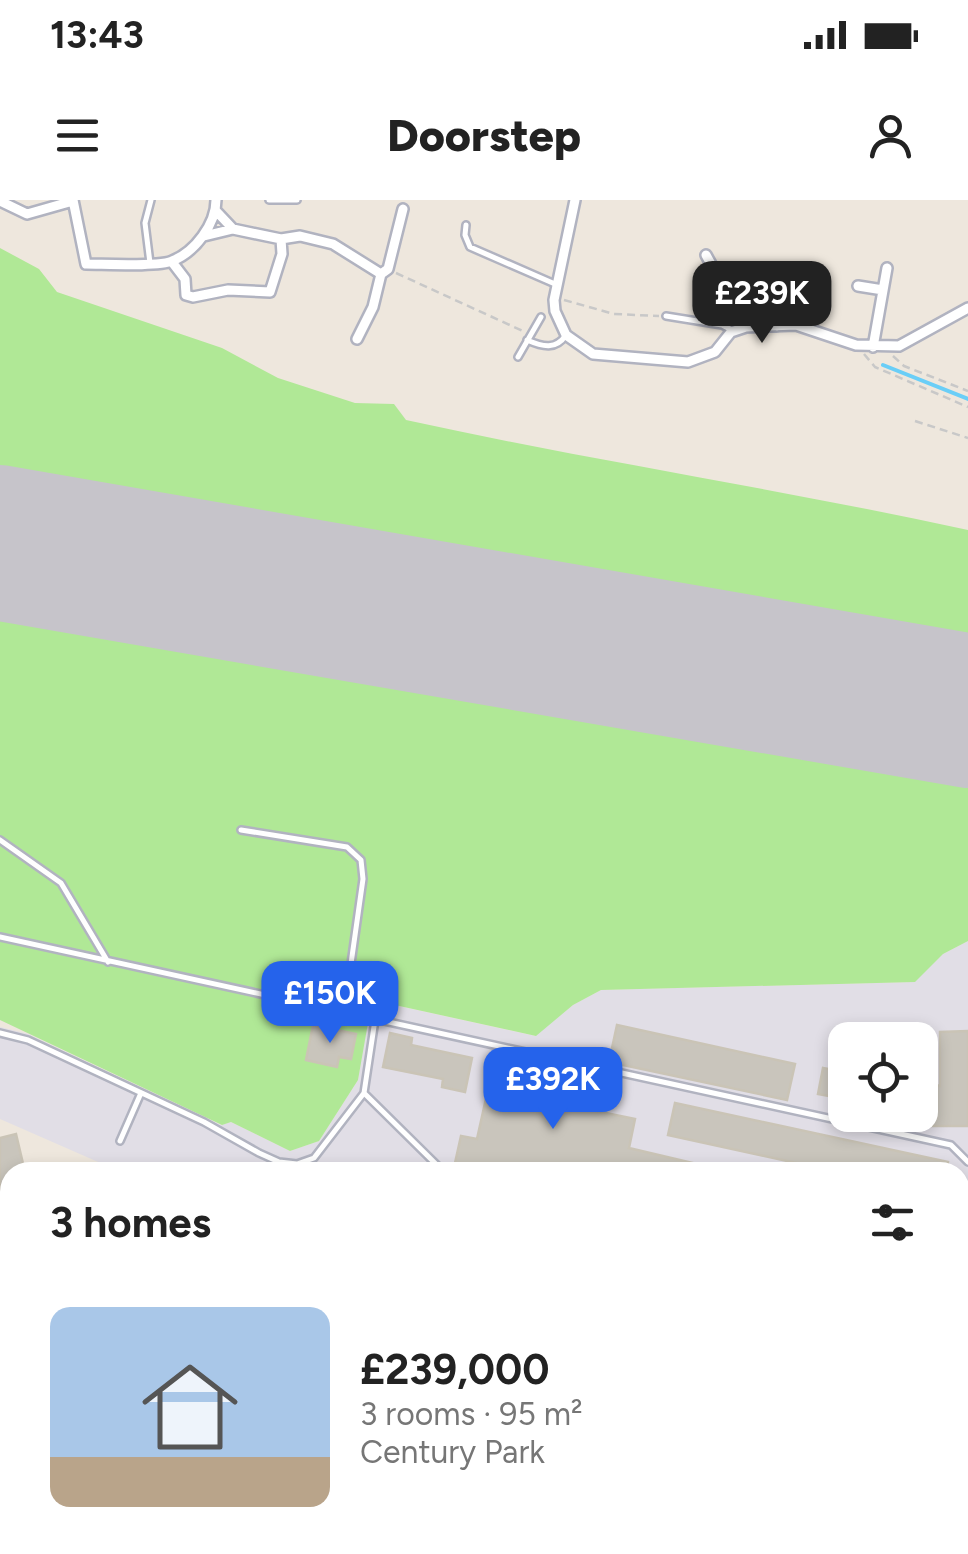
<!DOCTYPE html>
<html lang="en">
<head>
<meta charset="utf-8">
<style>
	body { margin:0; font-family:Figtree,sans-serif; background:#f2f2f2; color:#222; height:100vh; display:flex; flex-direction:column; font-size:38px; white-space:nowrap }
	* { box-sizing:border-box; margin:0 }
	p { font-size:32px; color:#767676 }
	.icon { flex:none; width:55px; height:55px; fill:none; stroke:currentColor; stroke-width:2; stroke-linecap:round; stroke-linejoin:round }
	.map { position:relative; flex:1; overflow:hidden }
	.drawer { position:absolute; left:0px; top:962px; width:970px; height:392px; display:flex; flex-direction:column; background:#fff; border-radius:30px 30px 0 0; box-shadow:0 5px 15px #0003 }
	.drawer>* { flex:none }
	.controls { position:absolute; left:828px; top:822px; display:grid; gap:20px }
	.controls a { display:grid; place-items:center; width:110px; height:110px; border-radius:20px; background:#fff; box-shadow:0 5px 15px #0003; font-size:50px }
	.price { position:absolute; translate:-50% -85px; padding:0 22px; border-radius:20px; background:#2563eb; color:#fff; font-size:32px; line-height:65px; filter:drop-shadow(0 2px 5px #0008) }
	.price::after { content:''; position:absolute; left:50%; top:60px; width:30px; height:22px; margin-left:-15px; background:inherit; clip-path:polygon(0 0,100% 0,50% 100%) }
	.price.current { background:#222; color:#fff }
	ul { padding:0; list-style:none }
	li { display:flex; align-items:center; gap:30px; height:250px; padding:0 50px }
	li+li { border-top:2px solid #e0e0e0 }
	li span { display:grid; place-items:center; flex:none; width:280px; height:200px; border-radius:20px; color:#555 }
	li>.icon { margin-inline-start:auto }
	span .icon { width:120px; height:120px; fill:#fffc; stroke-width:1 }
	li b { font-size:42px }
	h2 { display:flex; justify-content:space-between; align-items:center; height:120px; padding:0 50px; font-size:42px }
	.status { display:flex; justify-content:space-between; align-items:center; height:70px; padding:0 50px; background:#fff; direction:ltr }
	.status svg { height:28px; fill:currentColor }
	header { display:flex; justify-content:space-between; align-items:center; height:130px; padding:0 50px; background:#fff; font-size:45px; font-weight:800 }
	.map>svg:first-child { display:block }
	.industrial { fill:#e1dee6; fill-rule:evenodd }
	.green { fill:#b0e896 }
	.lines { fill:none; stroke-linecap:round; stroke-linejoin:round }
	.stream { stroke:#6acef7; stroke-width:4 }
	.runway { stroke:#c6c4ca; stroke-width:78 }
	.building { fill:#c9c5bc; stroke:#cac4b6; stroke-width:2.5 }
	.lane-casing { stroke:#b1b3c0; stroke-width:10 }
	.street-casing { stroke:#b1b3c0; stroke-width:14 }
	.path { stroke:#c8c8c8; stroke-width:2.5; stroke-dasharray:8 5; stroke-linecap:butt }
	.lane { stroke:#fff; stroke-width:5 }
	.street { stroke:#fff; stroke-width:9 }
</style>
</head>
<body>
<div class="status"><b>13:43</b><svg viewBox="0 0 49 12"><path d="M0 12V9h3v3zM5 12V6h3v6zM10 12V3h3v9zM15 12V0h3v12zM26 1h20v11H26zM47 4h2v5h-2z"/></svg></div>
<header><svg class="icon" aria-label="menu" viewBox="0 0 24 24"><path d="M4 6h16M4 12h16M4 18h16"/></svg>Doorstep<svg class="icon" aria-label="person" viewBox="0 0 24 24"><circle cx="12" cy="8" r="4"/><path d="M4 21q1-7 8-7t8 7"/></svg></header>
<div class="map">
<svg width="968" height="1354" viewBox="0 0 968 1354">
	<rect width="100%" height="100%" fill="#eee7dd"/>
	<path class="industrial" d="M968 741V1354H544L542 1345H960V972H121L0 919V827L28 834 221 925 231 922 290 951 319 941 358 880 371 800 535 836 573 805 601 790 914 782 943 754ZM845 840H920V915H845Z"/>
	<path class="green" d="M0 48 39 69 57 92 222 148 278 178 355 203 394 204 406 220C592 261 781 289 968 330V741L943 754 915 782 601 790 573 805 536 836 372 800 358 880 319 941 290 951 231 922 222 925 0 820Z"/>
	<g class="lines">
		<path class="stream" d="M883 165 968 199"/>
		<path class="runway" d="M0 304 968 472
			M0 382 968 549"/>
	</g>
	<path class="building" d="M313 825 356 834 351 859 339 857 337 867 306 860Z
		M617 825 795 864 787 900 609 862Z
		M968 831V926H927L892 919 893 915H920V881L940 886V832Z
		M390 833 412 838 411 845 472 858 465 892 442 887 443 879 383 867Z
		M506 860 573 874 567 905 635 919 629 948 718 969V972H453L461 936 477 939 487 894 499 896Z
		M823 868 845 872V899L818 894Z
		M675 903 948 962 946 972H837L668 935Z
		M16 934 25 972H10V1094H6L0 1067V938Z
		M10 1141V1183L0 1185V1144Z
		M380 1345H404L406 1354H381Z
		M473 1345H536L538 1354H475Z"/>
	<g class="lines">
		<g class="lane-casing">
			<path id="lane" d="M269 0H297
				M466 25 465 35 470 47 555 84
				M150 63 145 23 151 0
				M666 116 722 125 734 131
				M527 140C543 147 556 150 566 135
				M518 157 541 117
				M241 630 347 647 361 660 363 679 344 813
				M0 640 61 683 108 762
				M0 737 951 945 968 962
				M0 833 28 840 204 922 259 953 279 962 297 964 314 958 364 893 375 820
				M364 893 444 972
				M120 941 141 893
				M960 1124 968 1126
				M960 1265 968 1267
				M611 1345 613 1354
				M669 1348 763 1350 776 1345
				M625 1354 626 1345"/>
		</g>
		<g class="street-casing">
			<path id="street" d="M73 0 86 64C104 64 159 67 172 61 195 52 216 24 216 0
				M575 0 554 100 555 111 566 135 593 154 688 162 715 152 731 132 746 127 796 125 856 145 899 146 968 108
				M0 1 27 14 73 1
				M216 11 233 29 281 39 300 36 333 44 381 74 388 69 403 9
				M204 36 233 29
				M706 55 746 127
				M172 62 185 79 186 95 193 97 228 90 270 92 282 54 281 39
				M753 82 792 85
				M858 86 883 90
				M777 126 781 84
				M357 139 373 107 381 74
				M873 147 887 68
				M0 1129 10 1128
				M0 1307 10 1310
				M435 1345 437 1354"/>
		</g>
		<path class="path" d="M396 73 525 132
			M564 100 614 114 659 116
			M864 154 875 167 968 207
			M893 156 904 166 968 191
			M915 221 968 238
			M82 1345 85 1354"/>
		<use href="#lane" class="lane"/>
		<use href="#street" class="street"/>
	</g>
</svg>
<div class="controls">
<a><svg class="icon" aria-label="locate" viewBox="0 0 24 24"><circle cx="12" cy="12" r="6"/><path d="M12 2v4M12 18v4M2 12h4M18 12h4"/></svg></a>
</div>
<b class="price current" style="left:762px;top:146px">£239K</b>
<b class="price" style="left:330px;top:846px">£150K</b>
<b class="price" style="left:553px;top:932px">£392K</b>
<section class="drawer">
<h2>3 homes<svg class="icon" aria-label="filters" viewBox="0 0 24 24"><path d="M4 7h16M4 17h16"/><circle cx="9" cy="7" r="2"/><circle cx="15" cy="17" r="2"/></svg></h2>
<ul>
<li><span style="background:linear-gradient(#a9c7e8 75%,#b9a48a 0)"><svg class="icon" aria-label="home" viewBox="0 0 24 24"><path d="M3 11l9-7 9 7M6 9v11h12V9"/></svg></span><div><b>£239,000</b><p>3 rooms · 95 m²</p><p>Century Park</p></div></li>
</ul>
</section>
</div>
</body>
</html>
